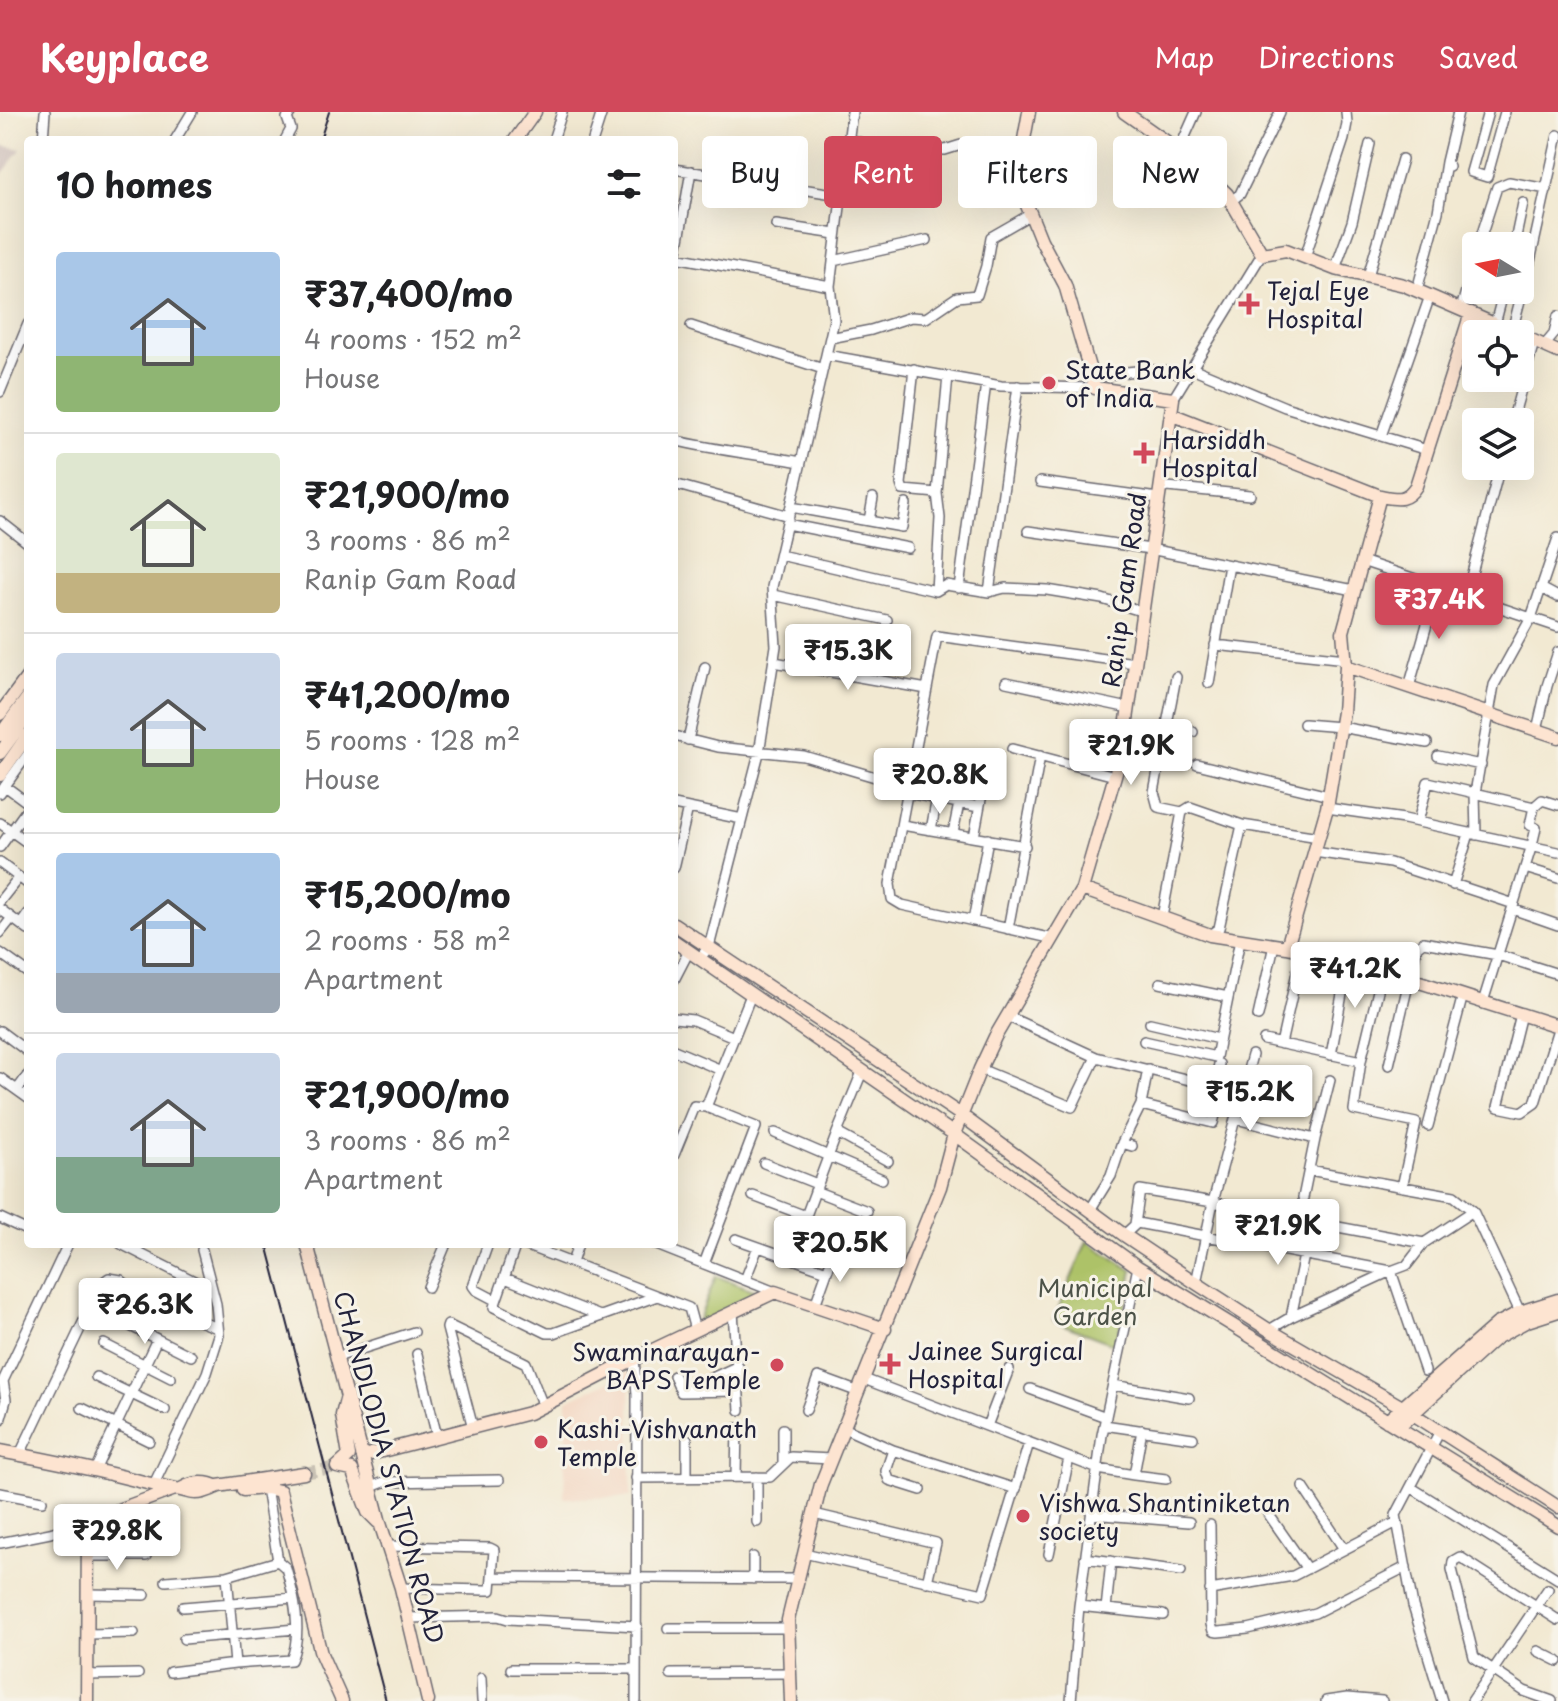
<!DOCTYPE html>
<html lang="en">
<head>
<meta charset="utf-8">
<style>
	body { margin:0; font-family:"Playpen Sans",sans-serif; background:#f6f6f6; color:#202124; height:100vh; display:flex; flex-direction:column; font-size:30px; white-space:nowrap }
	* { box-sizing:border-box; margin:0 }
	p { font-size:26px; color:#757577 }
	.icon { flex:none; width:44px; height:44px; fill:none; stroke:currentColor; stroke-width:2; stroke-linecap:round; stroke-linejoin:round }
	.map { position:relative; flex:1; overflow:hidden }
	.details { position:absolute; left:24px; top:24px; width:654px; height:1112px; display:flex; flex-direction:column; background:#fff; border-radius:8px; box-shadow:0 8px 32px #0002 }
	.details>* { flex:none }
	.banner { position:absolute; left:702px; top:24px; width:736px; height:72px; display:flex; gap:16px }
	.needle { width:52px; rotate:280deg }
	.fabs { position:absolute; left:1462px; top:120px; display:grid; gap:16px }
	.fabs a { display:grid; place-items:center; width:72px; height:72px; border-radius:8px; background:#fff; box-shadow:0 8px 32px #0002; font-size:40px }
	.price { position:absolute; translate:-50% -68px; padding:0 18px; border-radius:8px; background:#fff; color:#222; font-size:26px; line-height:52px; filter:drop-shadow(0 2px 4px #0008) }
	.price::after { content:''; position:absolute; left:50%; top:48px; width:24px; height:18px; margin-left:-12px; background:inherit; clip-path:polygon(0 0,100% 0,50% 100%) }
	.price.on { background:#d1495b; color:#fff }
	ul { padding:0; list-style:none }
	li { display:flex; align-items:center; gap:24px; height:200px; padding:0 32px }
	li+li { border-top:2px solid #e0e0e0 }
	li span { display:grid; place-items:center; flex:none; width:224px; height:160px; border-radius:8px; color:#555 }
	li>.icon { margin-inline-start:auto }
	span .icon { width:96px; height:96px; fill:#fffc; stroke-width:1 }
	li b { font-size:34px }
	h2 { display:flex; justify-content:space-between; align-items:center; height:96px; padding:0 32px; font-size:34px }
	.pill { padding:0 28px; border-radius:8px; background:#fff; box-shadow:0 8px 32px #0002; font-size:28px; line-height:72px }
	.pill.on { background:#d1495b; color:#fff }
	header { display:flex; align-items:center; gap:48px; box-sizing:border-box; height:112px; padding:0 40px; background:#d1495b; color:#fff }
	header strong { font-size:38px }
	nav { display:flex; gap:44px; margin-inline-start:auto; font-size:28px }
	.map>svg:first-child { display:block }
	.built { fill:#f3d4bf }
	.industrial { fill:#cfc0bb }
	.green { fill:#adc267; stroke:#687251; stroke-width:2 }
	.lines { fill:none; stroke-linecap:round; stroke-linejoin:round }
	.secondary-tunnel { stroke:#c8c1b4; stroke-width:12; stroke-dasharray:12 6; stroke-linecap:butt }
	.street-casing { stroke:#6b6870; stroke-width:12 }
	.secondary-casing { stroke:#6b6870; stroke-width:15 }
	.street { stroke:#fff; stroke-width:9 }
	.secondary { stroke:#fde4d1; stroke-width:12 }
	.rail { stroke:#22223b; stroke-width:2 }
	.poi-dot { fill:#d1495b; stroke:#f7f3e8; stroke-width:3 }
	.labels { text-anchor:middle; dominant-baseline:central; stroke-width:6; stroke-linejoin:round; paint-order:stroke }
	.poi-label { font-size:24px; fill:#22223b; stroke:#f7f3e8; text-anchor:start }
	.street-label { font-size:24px; fill:#22223b; stroke:#f7f3e8 }
	.park-label { font-size:24px; fill:#4c5248; stroke:#f7f3e8 }
</style>
</head>
<body>
<header>
<strong>Keyplace</strong>
<nav><a>Map</a><a>Directions</a><a>Saved</a></nav>
</header>
<div class="map">
<svg width="1558" height="1589" viewBox="0 0 1558 1589">
	<rect width="100%" height="100%" fill="#f7f3e8"/>
	<filter id="ink" filterUnits="userSpaceOnUse"><feTurbulence type="fractalNoise" baseFrequency=".0125" numOctaves="2"/><feDisplacementMap in="SourceGraphic" scale="16" xChannelSelector="R" yChannelSelector="G"/><feConvolveMatrix kernelMatrix="1 2 1 2 8 2 1 2 1" color-interpolation-filters="sRGB"/></filter>
	<filter id="wash" filterUnits="userSpaceOnUse"><feTurbulence type="fractalNoise" baseFrequency=".006" numOctaves="4" result="noise"/><feDisplacementMap in="SourceGraphic" scale="32" xChannelSelector="R" yChannelSelector="G"/><feGaussianBlur stdDeviation="1.8" result="paint"/><feColorMatrix in="noise" values="0 0 0 0 0 0 0 0 0 0 0 0 0 0 0 0 0 1.4 0 .05"/><feComposite in="paint" operator="in"/></filter>
	<g filter="url(#wash)">
		<rect width="100%" height="100%" fill="#f2e9d2"/>
		<path class="built" d="M630 1260 631 1385 564 1386 567 1288Z"/>
		<path class="industrial" d="M0 33 21 37 0 65Z"/>
		<path class="green" d="M1087 1129 1133 1159 1116 1233 1053 1209Z
			M716 1164 756 1179 757 1182 697 1213Z"/>
	</g>
	<g filter="url(#ink)">
		<g class="lines">
			<path class="secondary-tunnel" d="M304 1361 337 1355"/>
			<g class="street-casing">
				<path id="street" d="M1488 0 1471 60 1487 65 1505 0
					M848 27 896 41H908L914 37H922L945 38 961 33 989 44 1022 52
					M43 28 45 0
					M175 28 192 0
					M285 28 291 17 287 6 291 0
					M553 28 562 0
					M593 28 602 0
					M1179 38 1196 0
					M1449 54 1446 50 1458 0
					M674 57 840 83
					M1231 89 1240 82 1280 0
					M776 113 836 122
					M1478 134 1497 75 1509 70 1547 77
					M1514 134 1523 91
					M676 145 691 59
					M1305 145 1344 27 1347 11 1346 0
					M833 149 927 128
					M674 151 676 145 830 174
					M1335 157 1352 110 1370 32
					M1368 164 1402 47
					M1417 178 1438 100 1446 50
					M1461 197 1476 143
					M1495 212 1504 178
					M691 214 823 257
					M1512 219 1529 154 1558 23
					M830 226 871 218 911 205 926 206 957 185 977 183 986 154 991 125 1031 102
					M1544 234 1554 222 1558 204
					M826 243 834 208 830 174 852 0
					M1192 256 1285 295 1427 338
					M914 257 901 372 903 378 937 381
					M1092 266C1124 260 1155 253 1187 264
					M0 280 28 212
					M1173 287 1262 142
					M1512 310 1534 230
					M1381 324 1430 184
					M674 328C716 339 759 342 801 350
					M1040 370 1158 386
					M674 372 789 404
					M1159 378 1167 375 1250 383
					M791 395 902 415 906 392
					M0 409 28 431
					M869 409 873 386
					M787 412 908 436
					M1028 419 1150 437 1354 478
					M1558 426 1531 506 1558 515
					M780 443 936 479 946 473 989 480 1005 476 1047 478 1102 487 1141 499
					M1362 449 1531 506 1494 573 1475 681 1476 723
					M959 476 986 271
					M1541 476 1558 485
					M936 479 940 406 937 381 948 264
					M989 480 1018 274
					M773 483 887 508
					M1466 484 1500 354
					M1215 533 1346 547
					M774 550 927 577
					M1176 565 1154 680 1158 695 1182 700 1190 695 1242 713 1319 725
					M1006 570 1129 596
					M1209 571 1229 453
					M1409 575 1438 474
					M1304 612 1341 615 1427 631
					M1167 615 1193 620
					M1537 618 1547 574 1558 540
					M674 624 718 635 804 644 909 675
					M688 628 705 555
					M1012 637 1115 664
					M1438 644 1481 653
					M1197 652 1329 684
					M913 653 942 658 931 718
					M942 658 993 667
					M5 674 28 691
					M0 681 28 642
					M908 681 979 695
					M674 693 742 707
					M1327 696 1404 707 1558 740
					M1418 710 1428 670 1534 695
					M0 711 28 731
					M902 713 1025 734
					M953 721 965 662
					M974 725 985 666
					M0 735 28 696
					M1314 740 1390 751 1514 792
					M0 751 28 772
					M674 756 688 696
					M1525 756 1558 766
					M1453 773 1469 722
					M0 789 19 765
					M0 797 28 818
					M1512 797 1558 813
					M1162 805 1182 700
					M23 809 28 802
					M973 809 988 727
					M1008 817 1040 644
					M0 821 12 806
					M1210 823 1219 816 1242 713
					M1054 827 902 793 892 787 890 772 937 524 1135 551
					M0 841 28 861
					M699 847 709 835 759 641 776 534 772 475 826 243 1001 274 1095 276
					M1383 858 1361 949 1354 998 1416 1011 1402 1075
					M674 868 689 839
					M1160 871 1228 885
					M1483 890 1532 733 1536 716 1530 713 1534 695 1542 688 1558 693
					M1521 902 1498 995 1522 1000 1535 991 1558 917
					M1258 904 1274 833
					M674 906 693 908 734 925
					M1150 911 1219 927
					M0 919 28 940
					M1264 928 1361 949
					M1144 929 1216 945 1240 828
					M1281 932 1302 838
					M674 938 721 958
					M1331 943 1348 849
					M1096 945 1222 976 1213 1011 1141 993
					M1389 953 1417 835 1423 830 1498 843 1558 862
					M980 957 1072 995 1096 945 1009 905
					M862 960 837 1021 888 1049
					M1248 960 1296 972
					M0 966 28 986
					M1214 974 1219 952
					M17 978 28 963
					M1236 1007 1315 1027 1303 1086
					M1428 1014 1463 883
					M775 1021 882 1067
					M837 1021 804 1109 856 1129
					M1315 1027 1330 968
					M1132 1034 1122 1031 1141 993 1148 957
					M674 1043 694 994 706 995
					M764 1051 817 1072
					M1309 1058 1454 1084 1473 1099 1520 1200
					M815 1079 867 1099
					M753 1084 806 1104
					M1090 1098 1111 1064 1122 1031
					M0 1106 28 1119
					M1135 1112 1140 1078 1213 1090 1252 943
					M1124 1123 1137 1111 1391 1159 1291 1205 1269 1218
					M736 1127 827 1159
					M1424 1131 1407 1153 1391 1159 1425 1259
					M121 1132 212 1178
					M488 1132 473 1174 476 1178 495 1188
					M516 1132 494 1195 547 1221H554L657 1184
					M522 1132 689 1196 695 1218
					M654 1132 775 1180
					M572 1151 578 1132
					M704 1152 756 1015 706 995 751 883
					M505 1166 600 1204
					M745 1168 758 1135
					M1196 1171 1213 1090 1311 1110
					M428 1175 446 1132
					M815 1193 834 1140
					M733 1200 740 1298
					M1291 1205 1311 1110 1424 1131 1473 1099
					M157 1227 191 1244
					M104 1232 171 1266
					M417 1242 437 1325
					M337 1245 414 1220
					M634 1247 637 1282 636 1589
					M674 1264 681 1280 739 1279
					M96 1265 165 1298
					M864 1267 1098 1357 1134 1363 1142 1318
					M1113 1273 1189 1286
					M1030 1277 1106 1305
					M686 1278 738 1254
					M82 1296 149 1329
					M806 1298 818 1265 859 1280
					M0 1309 6 1288 3 1269 68 1132
					M1104 1313 1193 1326
					M987 1314 1009 1257
					M473 1316 447 1216 448 1213 526 1251 543 1294
					M844 1316 893 1338 1016 1377
					M783 1317V1352
					M1440 1319 1396 1403 1413 1494 1442 1589
					M893 1338 886 1359 889 1368 921 1378
					M20 1342 102 1171 109 1166 121 1168 140 1184 217 1216
					M95 1358 157 1227 116 1207
					M1134 1363 1166 1367
					M687 1364V1327
					M736 1364 737 1316
					M636 1366 770 1365 791 1345 831 1347
					M154 1372 207 1261 219 1223 216 1192 202 1138
					M371 1375 384 1370 499 1368
					M1303 1375 1344 1437
					M1412 1376 1558 1467
					M0 1381 42 1389
					M1267 1400 1307 1457
					M814 1402 936 1431 927 1470
					M1092 1402 1189 1410
					M757 1410V1365
					M1210 1413 1211 1512 1213 1519 1218 1520 1248 1517 1315 1501 1406 1455
					M0 1431 50 1421 88 1409
					M386 1434 490 1436 494 1438 492 1465
					M804 1441 983 1482 1029 1331
					M1049 1442 1069 1346
					M87 1444H146
					M1085 1446 1181 1459
					M227 1464 235 1552 291 1548C303 1521 294 1483 286 1456L278 1449
					M753 1467V1445
					M166 1469 227 1464 278 1449 266 1376
					M401 1476 485 1478H491L492 1465 798 1467
					M1210 1478 1293 1464 1397 1410
					M87 1482 145 1483
					M1079 1494 1163 1503
					M183 1495 293 1486
					M1106 1497 1111 1449
					M407 1506 498 1504 508 1507 637 1514
					M668 1516H788
					M87 1522 134 1521
					M184 1527 296 1517
					M1538 1539 1558 1549
					M511 1557H636
					M170 1560 235 1552
					M671 1562 790 1561
					M87 1563 138 1562
					M481 1566 482 1589
					M1071 1589 1079 1494 1102 1323 1138 1155
					M1326 1589 1347 1586 1382 1589
					M1472 1589 1548 1477
					M1552 1589 1524 1579 1474 1545 1452 1457 1453 1449 1460 1445 1558 1508"/>
			</g>
			<g class="secondary-casing">
				<path id="secondary" d="M1124 0 1188 45 1227 82 1262 142 1286 138 1335 157 1404 173 1517 222
					M515 28 535 0
					M1520 223 1558 240
					M1171 302 1380 384
					M1346 554 1558 625
					M0 602 28 564
					M0 623 28 585
					M0 641 28 603
					M0 663 28 623
					M1082 777 1210 823 1287 835 1366 853 1558 914
					M674 812 961 1003 1124 1123 1196 1171 1269 1218 1402 1295 1558 1395
					M674 829 954 1022 1138 1155 1558 1414
					M1287 835 1327 696 1343 600 1346 554 1343 520 1380 384C1397 387 1406 390 1416 374L1471 201
					M307 1132 380 1411 401 1476 428 1589
					M1387 1309 1497 1212 1520 1200 1558 1188
					M1398 1315 1496 1226 1527 1209 1558 1199
					M0 1339C49 1348 98 1358 147 1371 161 1374 175 1376 189 1380 198 1383 210 1379 218 1374L304 1361
					M363 1344 529 1301 634 1247 775 1180 885 1217
					M337 1355 349 1344 342 1303 347 1284
					M337 1355 352 1358 368 1400 378 1410
					M183 1376C193 1370 207 1369 217 1375
					M243 1378 266 1376 280 1379 321 1542 342 1589
					M87 1589 88 1409 175 1377
					M791 1589 788 1508 821 1372 940 1075 954 1022 980 957 995 925 1082 777 1123 636 1173 287 1095 276 1065 173 1041 128 1024 86 1021 44 1029 0"/>
			</g>
			<use href="#street" class="street"/>
			<use href="#secondary" class="secondary"/>
			<path class="rail" d="M320 28 329 0
				M267 1132 386 1589"/>
		</g>
	</g>
	<g class="poi-dot">
		<path d="M1245 180h8v8h8v8h-8v8h-8v-8h-8v-8h8z"/>
		<circle cx="1049" cy="271" r="8"/>
		<path d="M1140 329h8v8h8v8h-8v8h-8v-8h-8v-8h8z"/>
		<path d="M886 1240h8v8h8v8h-8v8h-8v-8h-8v-8h8z"/>
		<circle cx="777" cy="1253" r="8"/>
		<circle cx="541" cy="1330" r="8"/>
		<circle cx="1023" cy="1404" r="8"/>
	</g>
	<g class="labels">
		<g class="poi-label">
			<text x="1267" y="178">Tejal Eye<tspan x="1267" dy="28">Hospital</tspan></text>
			<text x="1065" y="257">State Bank<tspan x="1065" dy="28">of India</tspan></text>
			<text x="1162" y="327">Harsiddh<tspan x="1162" dy="28">Hospital</tspan></text>
			<text x="908" y="1238">Jainee Surgical<tspan x="908" dy="28">Hospital</tspan></text>
			<text x="761" y="1239" text-anchor="end">Swaminarayan-<tspan x="761" dy="28">BAPS Temple</tspan></text>
			<text x="557" y="1316">Kashi-Vishvanath<tspan x="557" dy="28">Temple</tspan></text>
			<text x="1039" y="1390">Vishwa Shantiniketan<tspan x="1039" dy="28">society</tspan></text>
		</g>
		<g class="street-label">
			<text transform="translate(1123 478) rotate(-82)">Ranip Gam Road</text>
			<text transform="translate(390 1355) rotate(75)">CHANDLODIA STATION ROAD</text>
		</g>
		<g class="park-label">
			<text x="1095" y="1175">Municipal<tspan x="1095" dy="28">Garden</tspan></text>
		</g>
	</g>
</svg>
<div class="fabs">
<a><svg class="needle" viewBox="-14 -14 28 28"><path d="M0-13l5 13h-10z" fill="#e53935"/><path d="M0 13l5-13h-10z" fill="#757577"/></svg></a>
<a><svg class="icon" aria-label="locate" viewBox="0 0 24 24"><circle cx="12" cy="12" r="6"/><path d="M12 2v4M12 18v4M2 12h4M18 12h4"/></svg></a>
<a><svg class="icon" aria-label="layers" viewBox="0 0 24 24"><path d="M12 4l9 5-9 5-9-5zM3 14l9 5 9-5"/></svg></a>
</div>
<b class="price on" style="left:1439px;top:529px">₹37.4K</b>
<b class="price" style="left:848px;top:580px">₹15.3K</b>
<b class="price" style="left:1131px;top:675px">₹21.9K</b>
<b class="price" style="left:940px;top:704px">₹20.8K</b>
<b class="price" style="left:1355px;top:898px">₹41.2K</b>
<b class="price" style="left:1250px;top:1021px">₹15.2K</b>
<b class="price" style="left:1278px;top:1155px">₹21.9K</b>
<b class="price" style="left:840px;top:1172px">₹20.5K</b>
<b class="price" style="left:145px;top:1234px">₹26.3K</b>
<b class="price" style="left:117px;top:1460px">₹29.8K</b>
<div class="banner">
<a class="pill">Buy</a>
<a class="pill on">Rent</a>
<a class="pill">Filters</a>
<a class="pill">New</a>
</div>
<section class="details">
<h2>10 homes<svg class="icon" aria-label="filters" viewBox="0 0 24 24"><path d="M4 7h16M4 17h16"/><circle cx="9" cy="7" r="2"/><circle cx="15" cy="17" r="2"/></svg></h2>
<ul>
<li><span style="background:linear-gradient(#a9c7e8 65%,#8fb573 0)"><svg class="icon" aria-label="home" viewBox="0 0 24 24"><path d="M3 11l9-7 9 7M6 9v11h12V9"/></svg></span><div><b>₹37,400/mo</b><p>4 rooms · 152 m²</p><p>House</p></div></li>
<li><span style="background:linear-gradient(#dfe7d0 75%,#c2b280 0)"><svg class="icon" aria-label="home" viewBox="0 0 24 24"><path d="M3 11l9-7 9 7M6 9v11h12V9"/></svg></span><div><b>₹21,900/mo</b><p>3 rooms · 86 m²</p><p>Ranip Gam Road</p></div></li>
<li><span style="background:linear-gradient(#c9d6e8 60%,#8fb573 0)"><svg class="icon" aria-label="home" viewBox="0 0 24 24"><path d="M3 11l9-7 9 7M6 9v11h12V9"/></svg></span><div><b>₹41,200/mo</b><p>5 rooms · 128 m²</p><p>House</p></div></li>
<li><span style="background:linear-gradient(#a9c7e8 75%,#9aa5b1 0)"><svg class="icon" aria-label="home" viewBox="0 0 24 24"><path d="M3 11l9-7 9 7M6 9v11h12V9"/></svg></span><div><b>₹15,200/mo</b><p>2 rooms · 58 m²</p><p>Apartment</p></div></li>
<li><span style="background:linear-gradient(#c9d6e8 65%,#7fa58c 0)"><svg class="icon" aria-label="home" viewBox="0 0 24 24"><path d="M3 11l9-7 9 7M6 9v11h12V9"/></svg></span><div><b>₹21,900/mo</b><p>3 rooms · 86 m²</p><p>Apartment</p></div></li>
</ul>
</section>
</div>
</body>
</html>
